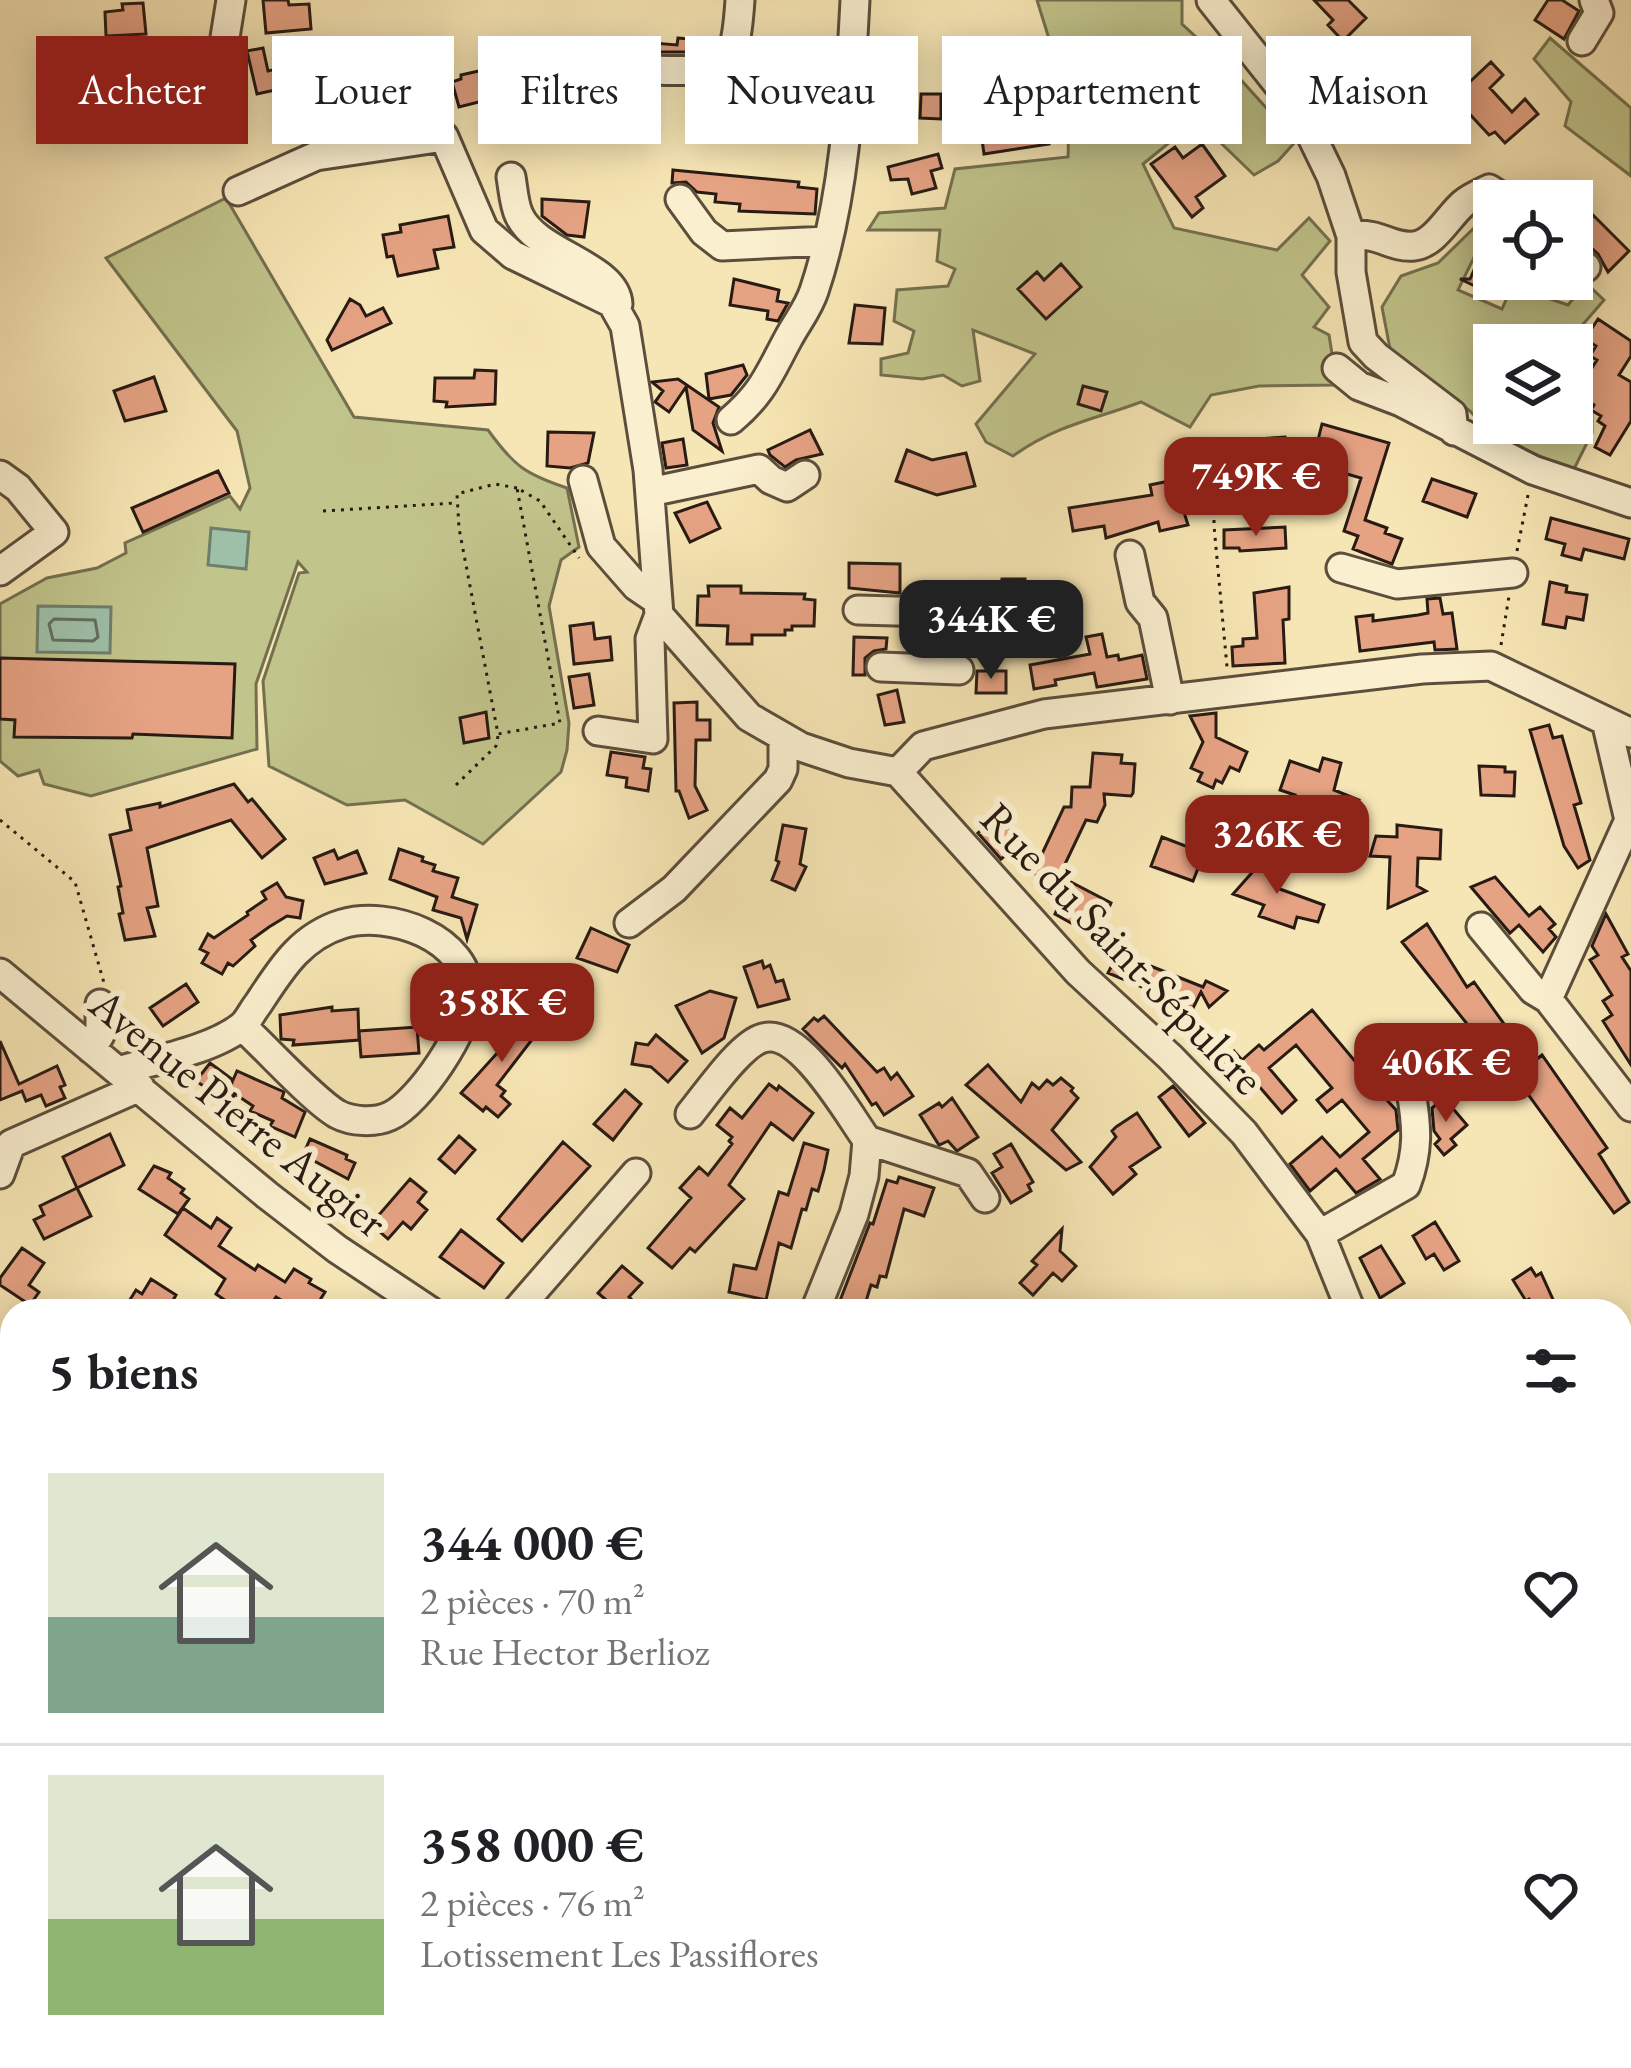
<!DOCTYPE html>
<html lang="fr">
<head>
<meta charset="utf-8">
<style>
	body { margin:0; font-family:"EB Garamond",serif; background:#f6f6f6; color:#202124; height:100vh; display:flex; flex-direction:column; font-size:45px; white-space:nowrap }
	* { box-sizing:border-box; margin:0 }
	p { font-size:39px; color:#757577 }
	.icon { flex:none; width:66px; height:66px; fill:none; stroke:currentColor; stroke-width:2; stroke-linecap:round; stroke-linejoin:round }
	.map { position:relative; flex:1; overflow:hidden }
	.drawer { position:absolute; left:0px; top:1299px; width:1632px; height:771px; display:flex; flex-direction:column; background:#fff; border-radius:36px 36px 0 0; box-shadow:0 6px 30px #0003 }
	.drawer>* { flex:none }
	.hud { position:absolute; left:36px; top:36px; width:1560px; height:108px; display:flex; gap:24px }
	.buttons { position:absolute; left:1473px; top:180px; display:grid; gap:24px }
	.buttons a { display:grid; place-items:center; width:120px; height:120px; border-radius:0px; background:#fff; box-shadow:0 6px 30px #0003; font-size:60px }
	.price { position:absolute; translate:-50% -102px; padding:0 27px; border-radius:24px; background:#8f2418; color:#fff; font-size:39px; line-height:78px; filter:drop-shadow(0 3px 6px #0008) }
	.price::after { content:''; position:absolute; left:50%; top:72px; width:36px; height:27px; margin-left:-18px; background:inherit; clip-path:polygon(0 0,100% 0,50% 100%) }
	.price.selected { background:#222; color:#fff }
	ul { padding:0; list-style:none }
	li { display:flex; align-items:center; gap:36px; height:300px; padding:0 48px }
	li+li { border-top:3px solid #e0e0e0 }
	li span { display:grid; place-items:center; flex:none; width:336px; height:240px; border-radius:0px; color:#555 }
	li>.icon { margin-inline-start:auto }
	span .icon { width:144px; height:144px; fill:#fffc; stroke-width:1 }
	li b { font-size:51px }
	h2 { display:flex; justify-content:space-between; align-items:center; height:144px; padding:0 48px; font-size:51px }
	.tag { padding:0 42px; border-radius:0px; background:#fff; box-shadow:0 6px 30px #0003; font-size:42px; line-height:108px }
	.tag.selected { background:#8f2418; color:#fff }
	.map>svg:first-child { display:block }
	.green { fill:#c1c48b; stroke:#74704f; stroke-width:3 }
	.water { fill:#9ec0a8; stroke:#6f7e6c; stroke-width:3 }
	.lines { fill:none; stroke-linecap:round; stroke-linejoin:round }
	.shore { stroke:#636e5e; stroke-width:3 }
	.building { fill:#e6a384; stroke:#281b13; stroke-width:3 }
	.minor-casing { stroke:#5c4e3c; stroke-width:33 }
	.path { stroke:#281b13; stroke-width:3; stroke-dasharray:3 6; stroke-linecap:butt }
	.minor { stroke:#faefcf; stroke-width:27 }
	.labels { text-anchor:middle; dominant-baseline:central; stroke-width:12; stroke-linejoin:round; paint-order:stroke }
	.street-label { font-size:45px; fill:#281b13; stroke:#faefcf }
</style>
</head>
<body>
<div class="map">
<svg width="1631" height="2068" viewBox="0 0 1631 2068">
	<rect width="100%" height="100%" fill="#f7e6b5"/>
	<filter id="stains"><feTurbulence type="fractalNoise" baseFrequency=".00167" numOctaves="4"/><feColorMatrix values="0 0 0 0 .2 0 0 0 0 .09 0 0 0 0 .02 0 0 0 .5 -.17"/></filter>
	<radialGradient id="worn" r=".72"><stop offset=".6" stop-color="#630" stop-opacity="0"/><stop offset="1" stop-color="#630" stop-opacity=".3"/></radialGradient>
	<path class="green" d="M1037 0H1182V24L1233 71 1296 141 1278 161 1254 175 1197 120 1143 164 1174 228 1277 250 1309 218 1330 241 1302 275 1329 307 1314 327 1329 335 1337 385 1259 386 1211 395 1190 427 1141 402C1093 420 1056 425 1013 456L986 442 976 424 1035 354 973 330 980 381 962 386 943 375 922 379 881 375V359L908 353 914 331 894 321 897 290 948 286 955 269 937 261 940 230H868L879 213 945 208 955 169 1068 157C1071 102 1053 52 1037 0Z
		M1550 38 1631 108V176L1565 126 1571 102 1534 59Z
		M226 198 354 417 488 430C514 466 525 474 567 488L579 547 561 560 549 606 569 723 567 750 561 772 483 844 405 800 347 805 269 766 263 681 299 573 307 572 298 562 256 684 257 749 91 796 44 784 39 770 18 776 0 761V604L47 578 97 568 126 553 125 543 230 496 240 509 250 488 237 431 106 258Z
		M1473 229 1484 237 1458 290 1502 309 1515 279H1553L1550 299 1568 305 1586 283 1604 300 1578 330 1594 353 1572 382V345H1494V423H1572V397L1592 414V433L1573 471 1492 435 1470 411 1390 349 1382 307 1401 276 1438 263Z"/>
	<path class="water" d="M211 528 249 532 246 569 208 565Z
		M38 606 111 607 110 653 37 652Z"/>
	<g class="lines">
		<path class="shore" d="M54 619 95 620 98 637 93 641 53 640 49 624Z"/>
	</g>
	<path class="building" d="M263 0H288L289 5 309 4 311 29 266 33Z
		M1314 0H1348L1366 18 1343 41 1328 25 1333 20Z
		M1548 0H1562L1579 11 1564 39 1535 20Z
		M143 3 146 34 106 36 105 12 123 10 122 4Z
		M678 38 700 40V52H654L639 61 641 42 677 45Z
		M263 48 268 71 300 64 307 95 286 99 284 88 257 94 247 51Z
		M1491 62 1503 75 1490 88 1512 112 1525 99 1538 114 1505 143 1495 132 1489 135 1465 109 1469 105 1458 93Z
		M492 68 499 97 459 107 452 82 461 79V75Z
		M803 79 811 96 791 105 769 103 768 123 750 121 754 83 788 86Z
		M385 81 389 115 343 121 337 98 355 95 353 85Z
		M564 91 565 95 592 92 598 115 561 124 558 111 549 113 545 95Z
		M921 94H941V119L920 118Z
		M1045 117 1049 144 984 154 981 132 1002 129 1001 123Z
		M1202 144 1225 176 1196 197 1203 208 1192 217 1151 164 1175 147 1183 158Z
		M938 154 942 168 931 171 936 188 912 194 908 179 891 180 888 167Z
		M673 170 799 182 798 187 817 189 815 214 739 211 740 204 715 202 716 194 697 192 686 182 672 183Z
		M542 199 589 202 584 237 567 235 542 216Z
		M1593 215 1629 251 1608 272 1598 254 1575 233Z
		M448 216 454 247 434 250 438 268 398 276 393 256 387 257 383 235 401 232 400 225Z
		M1478 261 1494 269V279H1504L1496 296 1460 279H1470Z
		M1061 264 1081 287 1046 319 1018 289 1037 272 1044 280Z
		M734 279 779 290 777 301 788 303 778 321 767 319 768 311 730 305Z
		M350 299 360 305 366 316 383 308 391 323 332 350 327 340Z
		M855 305 885 308 882 344 849 343Z
		M1598 319 1631 341V356L1619 375 1631 382V421L1610 455 1595 447 1605 426 1598 421 1601 416 1591 410 1594 405 1576 393 1597 360 1590 356 1596 346 1585 339Z
		M743 365 747 375 731 395 709 399 706 374Z
		M475 370 496 371 495 404 446 407 447 402 434 401 435 378H474Z
		M154 377 166 411 125 421 114 391Z
		M678 379 719 407 713 423 722 451 693 430 686 387 669 412 655 402 663 391 652 382Z
		M1083 386 1107 392 1101 411 1078 404Z
		M1322 424 1389 443 1365 520 1387 528 1385 533 1402 539 1392 564 1353 549 1358 536 1344 531 1361 478 1312 464Z
		M810 430 822 454 796 460 785 467 770 455 768 450Z
		M548 432 594 433 588 463 570 468 547 466Z
		M1285 437 1287 460H1278L1279 478 1232 481 1229 441Z
		M683 439 687 465 666 468 662 443Z
		M907 450 932 460 966 453 975 486 937 495 896 481Z
		M218 471 229 493 143 532 132 508Z
		M1432 479 1476 494 1467 517 1423 501Z
		M1174 480 1188 525 1160 531 1158 522 1106 538 1104 526 1073 531 1069 508 1152 495 1150 485Z
		M707 502 720 528 690 542 675 513Z
		M1551 518 1629 539 1624 559 1584 549 1581 560 1562 555 1565 544 1546 539Z
		M1285 527 1286 548 1240 551 1239 548H1224V530Z
		M849 563 900 564V593L849 588Z
		M1002 579H1025V585L1035 586 1034 614 1021 613 1018 596 1007 597V613L978 611V588L1001 589Z
		M1550 582 1567 586 1566 592 1587 595 1583 620 1567 617 1565 628 1543 624Z
		M708 586H741V593L805 594 804 599 815 600 814 626H792V630H785V635H752V644H727L728 626 697 625 698 596H709Z
		M1289 587V619L1283 620 1285 663 1233 666 1232 647 1243 646V639L1257 638 1254 593Z
		M1440 598 1443 614 1452 613 1457 649 1435 650 1434 642 1360 651 1356 617 1373 615V621L1418 615 1428 613 1427 599Z
		M593 623 595 639 610 637 612 660 574 664 570 626Z
		M1102 634 1107 657 1118 655 1119 660 1142 655 1147 679 1097 687 1094 673 1055 680 1056 685 1034 689 1030 665 1090 654 1086 637Z
		M854 637 887 638 886 649 874 651 865 658V675H853Z
		M0 658 235 664 232 738 133 734 132 738 14 737 15 720 0 719Z
		M977 671H1006V693H976Z
		M589 674 594 705 574 708 569 677Z
		M897 690 904 722 885 725 878 695Z
		M697 702V720H710V740H696L695 786 707 810 689 818 679 791H676L674 703Z
		M486 712 489 738 464 743 460 718Z
		M1216 713V737L1247 752 1239 771 1230 767 1222 783 1216 780 1213 788 1198 781 1202 773 1191 768 1203 742 1190 716Z
		M1549 725 1553 738 1562 736 1581 803 1574 805 1590 860 1578 868 1564 846 1530 730Z
		M611 752 645 757 643 768 651 769 648 791 626 787 627 778 607 775Z
		M1093 753 1122 755 1121 763 1135 764 1133 793 1131 796 1104 794 1105 805 1097 822 1086 820 1056 883 1033 873 1064 807H1071L1072 787H1090Z
		M1323 758 1341 763 1334 790 1359 800 1349 828 1341 825 1332 849 1303 838 1307 827 1286 819 1295 795 1280 790 1290 761 1319 771Z
		M1479 766 1505 767V772H1515L1514 796 1481 795Z
		M234 784 248 802 252 799 285 839 262 858 231 820 147 848 158 906 147 908 155 936 125 940 119 914 123 913 118 887 121 886 110 835 131 830 127 810 160 803V807Z
		M997 815 1021 841 1001 859 978 833Z
		M783 825 806 829 800 864 806 867 795 890 772 880 779 862 776 860Z
		M1397 825 1441 830 1440 859 1418 858 1417 886 1426 891 1388 908 1390 857 1370 856 1376 836 1397 837Z
		M1217 830 1240 839 1234 859 1210 850Z
		M1162 837 1204 853 1193 881 1151 866Z
		M399 849 423 857 422 861 435 865 433 871 458 878 452 897 477 905 467 939 461 918 433 910 437 897 390 879Z
		M334 850 338 859 357 851 366 873 325 884 314 858Z
		M1265 858 1282 874 1277 888 1324 905 1318 922 1297 917 1294 928 1259 916 1264 905 1233 894Z
		M1495 877 1529 916 1540 907 1555 924 1549 929 1556 937 1543 952 1519 925 1510 933 1471 887Z
		M1069 881 1111 903 1099 930 1083 922 1080 928 1055 914Z
		M277 883 286 897 303 901 300 918 287 916 269 927 251 940 255 946 233 966 228 963 222 974 202 963 208 953 200 949 208 934 214 938 248 915 247 912 266 899 262 892Z
		M1606 914 1628 954 1622 957 1631 971V1065L1603 1021 1612 1015 1603 1001 1612 995 1590 960 1598 955 1592 946Z
		M1427 924 1467 987 1474 982 1532 1063 1542 1055 1607 1148 1599 1154 1629 1202 1614 1213 1514 1075 1486 1042 1483 1044 1402 942Z
		M591 928 629 945 617 972 577 958Z
		M1118 953 1203 987 1206 981 1227 991 1209 1007 1201 992 1193 1008 1108 973Z
		M762 961 764 968 770 965 776 982 783 980 789 999 758 1007 744 967Z
		M186 984 198 1002 163 1026 150 1008Z
		M440 988 441 1014 416 1015 415 989Z
		M710 991 736 998 724 1038 702 1053 676 1006Z
		M332 1007V1011L358 1009 359 1040 293 1045 294 1040 281 1039 280 1015Z
		M527 1009 544 1024 497 1085 505 1091 501 1096 510 1104 498 1117 486 1107 483 1111 461 1093 500 1050 495 1046Z
		M1312 1010 1380 1091 1374 1052 1391 1050 1394 1070 1400 1077 1385 1098 1396 1110 1398 1130 1363 1159 1380 1179 1356 1193 1336 1169 1310 1191 1290 1164 1322 1137 1340 1157 1369 1132 1342 1100 1327 1112 1317 1100 1332 1088 1296 1045 1269 1068 1296 1100 1282 1113 1258 1085 1250 1086 1240 1073 1233 1079 1220 1063 1234 1051 1242 1060 1259 1045 1264 1050Z
		M824 1016 877 1072 884 1068 891 1079 897 1073 913 1096 884 1115 876 1103 872 1105 845 1064 842 1068 803 1029 814 1018 818 1021Z
		M417 1027 419 1053 361 1057 359 1031Z
		M656 1035 687 1061 668 1082 651 1067 632 1064 636 1043 648 1045Z
		M0 1041 19 1084 57 1066 65 1085 60 1087 65 1098 46 1106 41 1095 26 1101 22 1091 0 1100Z
		M210 1063 233 1080 237 1071 284 1092 282 1098 305 1112 295 1137 270 1126 273 1121 250 1111 253 1106 229 1090 233 1080 221 1098 196 1081Z
		M988 1065 1021 1102 1032 1083 1039 1089 1047 1080 1053 1085 1061 1078 1073 1088 1071 1091 1078 1098 1052 1130 1081 1162 1066 1170 966 1085Z
		M769 1084 777 1090 779 1086 813 1113 793 1140 771 1123 729 1185 744 1199 695 1252 690 1248 672 1268 648 1248 691 1198 680 1188 699 1167 708 1175 732 1144 729 1141 732 1137 717 1125 730 1108 742 1118Z
		M1173 1086 1205 1123 1189 1136 1159 1097Z
		M625 1090 641 1104 613 1140 594 1124Z
		M952 1098 978 1137 957 1151 948 1141 939 1145 920 1115 939 1103 942 1107Z
		M1444 1098 1467 1125 1451 1139 1456 1145 1444 1155 1435 1144 1440 1139 1434 1131 1432 1108Z
		M1137 1113 1160 1147 1130 1167 1136 1174 1113 1194 1090 1167 1116 1137 1112 1131 1116 1127Z
		M110 1134 124 1165 77 1188 63 1157Z
		M459 1136 475 1150 455 1173 439 1159Z
		M310 1139 347 1155 346 1159 355 1163 348 1179 303 1155Z
		M563 1142 590 1166 522 1241 498 1219Z
		M804 1143 828 1150 824 1170 818 1191 812 1189 806 1210 802 1209 791 1248 779 1243 766 1300 729 1292 734 1265 756 1269 779 1192 788 1195Z
		M1011 1144 1033 1182 1028 1185 1031 1191 1011 1203 992 1173 1002 1167 994 1154Z
		M154 1166 171 1173 168 1178 184 1189 181 1193 189 1199 178 1214 139 1189Z
		M899 1177 934 1188 924 1216 904 1209 886 1277 880 1276 877 1287 871 1285 863 1311H836L870 1223 873 1224 887 1180 897 1183Z
		M410 1179 426 1192 418 1202 427 1210 411 1229 403 1222 388 1239 371 1224Z
		M77 1188 91 1216 44 1239 34 1220 44 1215 40 1206Z
		M183 1208 211 1228 217 1218 231 1228 219 1246 255 1270 258 1265 285 1282 294 1269 311 1279 309 1283 325 1292 313 1311H299L276 1297 267 1311H225L229 1303 216 1294 225 1279 165 1235Z
		M1435 1222 1459 1261 1444 1270 1434 1254 1426 1259 1413 1236Z
		M1062 1229 1060 1251 1076 1266 1062 1281 1053 1273 1033 1295 1020 1283 1037 1265 1032 1261Z
		M461 1230 503 1263 484 1288 440 1257Z
		M1381 1246 1404 1283 1380 1298 1360 1258Z
		M22 1248 44 1263 29 1285 39 1292 30 1305 0 1285V1278Z
		M622 1266 642 1283 629 1297 644 1311H619L598 1293Z
		M1531 1268 1536 1276 1541 1273 1555 1304 1544 1311H1537L1529 1299 1526 1301 1513 1280Z
		M151 1279 176 1295 167 1311H123L136 1290 142 1294Z"/>
	<g class="lines">
		<g class="minor-casing">
			<path id="minor" d="M1211 0 1300 112 1331 176 1351 236V272L1363 342 1376 356 1452 414 1454 431
				M1582 41 1599 13 1594 0
				M655 70C727 72 735 74 740 0
				M213 112 231 0
				M511 177C513 188 514 205 519 215 536 254 616 265 618 304
				M238 191 316 156 444 137 484 230 513 255 612 303 625 326 648 470 659 615 749 717 801 747 849 763 898 772
				M680 199 704 232 722 246 827 241
				M1351 236C1381 232 1389 248 1414 246 1435 244 1449 215 1464 203 1471 197 1481 193 1489 189L1508 201
				M1572 256 1586 267
				M1337 368 1359 386 1401 402 1533 470 1631 503
				M731 420C763 393 769 374 788 339 797 322 808 309 814 291 845 199 850 96 855 0
				M0 475 18 488 54 532 0 571
				M583 480 601 546 636 586 658 601
				M650 492 759 469 771 480 787 487 805 475
				M1130 555 1140 602 1153 618 1170 700
				M1341 568 1397 584 1513 573
				M858 610 933 612 943 600 961 603
				M881 667 959 670
				M598 731 653 739 650 639 659 615
				M898 772 923 746 1044 714 1422 669 1491 666 1631 733
				M898 772 1078 972 1170 1057 1244 1133 1320 1234 1351 1311
				M629 923 674 889 778 780 783 769V737
				M1481 927 1533 990 1548 999 1631 1107
				M0 973 267 1195 337 1249 430 1311
				M1548 999 1629 820 1606 721
				M91 1049 100 1035V1004
				M121 1070C156 1060 214 1049 242 1026 248 1021 253 1010 258 1004 281 969 300 937 342 924 389 910 470 937 469 996 469 1028 419 1103 390 1116 375 1123 352 1122 337 1114 312 1099 266 1048 242 1026
				M690 1114C706 1095 740 1044 763 1038 800 1027 848 1114 867 1140L864 1176 854 1214 815 1311
				M867 1140 968 1173 985 1198
				M0 1174 11 1144 140 1087
				M1320 1234 1406 1185C1419 1151 1417 1126 1411 1091
				M516 1311 636 1173
				M1620 1414 1631 1407
				M0 1598 12 1611
				M1620 1601 1631 1610
				M1620 1759 1631 1745
				M0 1779 12 1765
				M0 1850 12 1859
				M334 2058 347 2068
				M977 2058 1007 2068
				M1420 2058 1433 2068
				M1468 2058 1480 2068
				M1535 2061 1546 2068
				M793 2068 800 2058
				M1056 2068 1062 2058
				M1288 2068 1294 2058"/>
		</g>
		<path class="path" d="M1214 466V526L1227 667
			M517 488 495 484 457 494 459 528 498 734 560 723 517 488 540 501 579 558
			M323 511 455 503
			M1517 551 1528 495
			M1501 645 1509 596
			M456 785 496 746 498 736
			M0 820 75 882 104 983
			M244 2068 252 2058"/>
		<use href="#minor" class="minor"/>
	</g>
	<g class="labels">
		<g class="street-label">
			<text transform="translate(1123 948) rotate(46)">Rue du Saint-Sépulcre</text>
			<text transform="translate(239 1112) rotate(39)">Avenue Pierre Augier</text>
		</g>
	</g>
	<rect width="100%" height="100%" filter="url(#stains)"/>
	<rect width="100%" height="100%" fill="url(#worn)"/>
</svg>
<div class="buttons">
<a><svg class="icon" aria-label="locate" viewBox="0 0 24 24"><circle cx="12" cy="12" r="6"/><path d="M12 2v4M12 18v4M2 12h4M18 12h4"/></svg></a>
<a><svg class="icon" aria-label="layers" viewBox="0 0 24 24"><path d="M12 4l9 5-9 5-9-5zM3 14l9 5 9-5"/></svg></a>
</div>
<b class="price" style="left:1256px;top:539px">749K €</b>
<b class="price selected" style="left:991px;top:682px">344K €</b>
<b class="price" style="left:1277px;top:897px">326K €</b>
<b class="price" style="left:502px;top:1065px">358K €</b>
<b class="price" style="left:1446px;top:1125px">406K €</b>
<div class="hud">
<a class="tag selected">Acheter</a>
<a class="tag">Louer</a>
<a class="tag">Filtres</a>
<a class="tag">Nouveau</a>
<a class="tag">Appartement</a>
<a class="tag">Maison</a>
</div>
<section class="drawer">
<h2>5 biens<svg class="icon" aria-label="filters" viewBox="0 0 24 24"><path d="M4 7h16M4 17h16"/><circle cx="9" cy="7" r="2"/><circle cx="15" cy="17" r="2"/></svg></h2>
<ul>
<li><span style="background:linear-gradient(#dfe7d0 60%,#7fa58c 0)"><svg class="icon" aria-label="home" viewBox="0 0 24 24"><path d="M3 11l9-7 9 7M6 9v11h12V9"/></svg></span><div><b>344 000 €</b><p>2 pièces · 70 m²</p><p>Rue Hector Berlioz</p></div><svg class="icon" aria-label="heart" viewBox="0 0 24 24"><path d="M12 20l-8-8c-3-5 5-10 8-4 3-6 11-1 8 4z"/></svg></li>
<li><span style="background:linear-gradient(#dfe7d0 60%,#8fb573 0)"><svg class="icon" aria-label="home" viewBox="0 0 24 24"><path d="M3 11l9-7 9 7M6 9v11h12V9"/></svg></span><div><b>358 000 €</b><p>2 pièces · 76 m²</p><p>Lotissement Les Passiflores</p></div><svg class="icon" aria-label="heart" viewBox="0 0 24 24"><path d="M12 20l-8-8c-3-5 5-10 8-4 3-6 11-1 8 4z"/></svg></li>
</ul>
</section>
</div>
</body>
</html>
